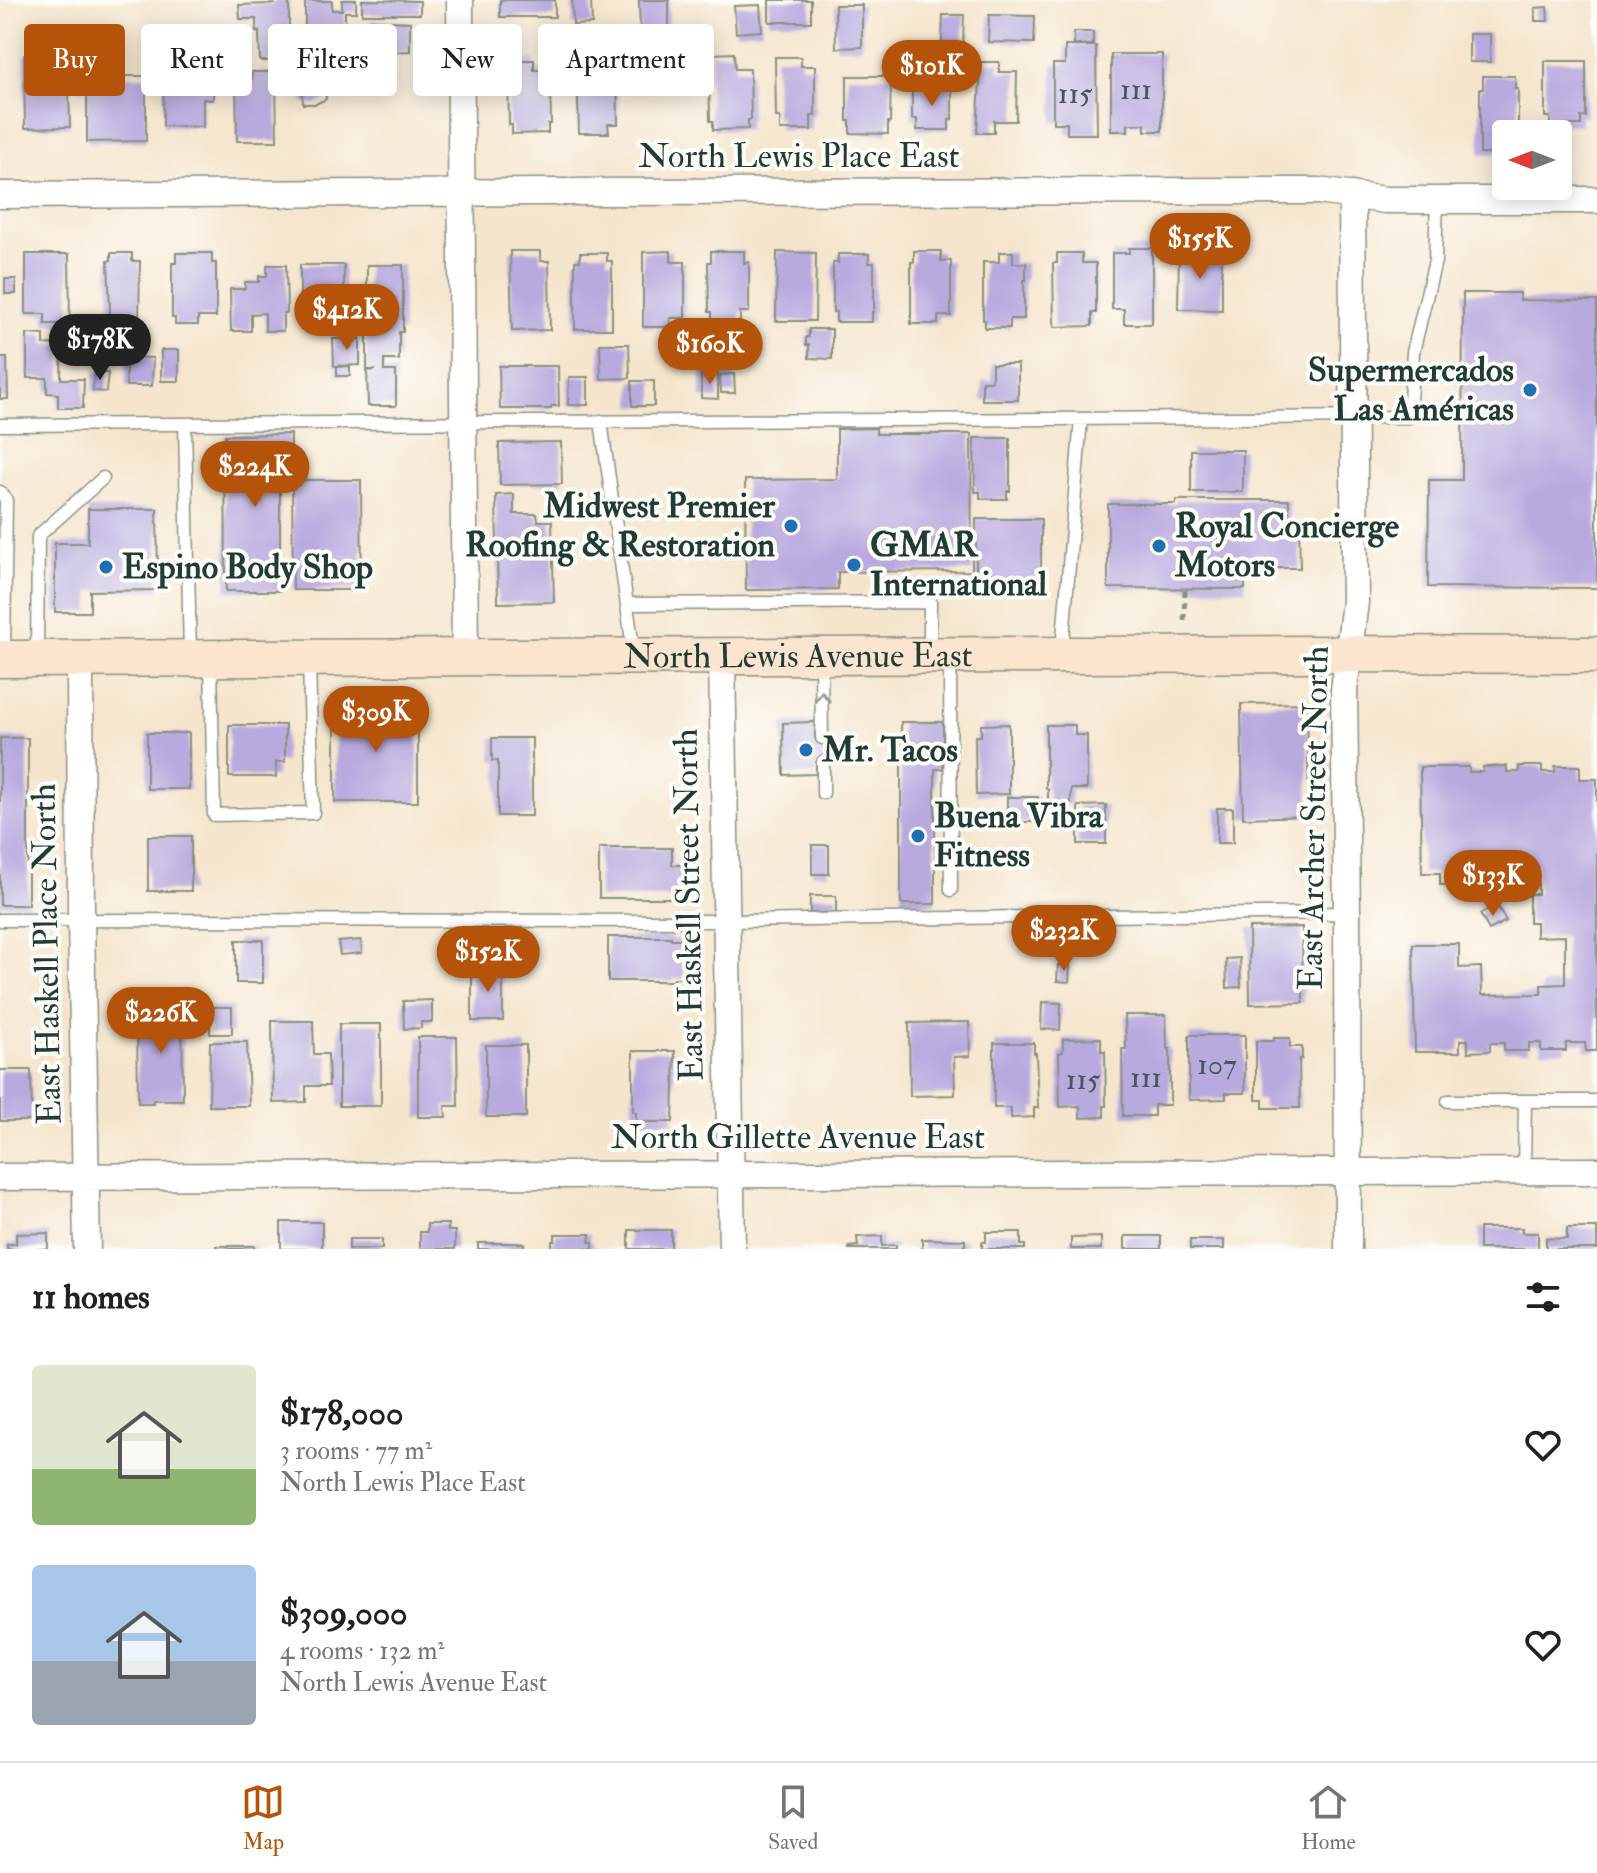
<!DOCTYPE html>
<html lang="en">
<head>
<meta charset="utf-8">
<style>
	body { margin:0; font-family:"IM FELL Double Pica",serif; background:#f6f6f6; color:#202124; height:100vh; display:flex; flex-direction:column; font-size:30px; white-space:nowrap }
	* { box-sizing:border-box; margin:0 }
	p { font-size:26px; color:#757577 }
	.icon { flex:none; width:44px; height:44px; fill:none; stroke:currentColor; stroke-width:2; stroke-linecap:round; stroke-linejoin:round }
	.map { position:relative; height:1249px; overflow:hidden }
	.panel { display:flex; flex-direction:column; background:#fff; flex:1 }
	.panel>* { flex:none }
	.guide { position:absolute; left:24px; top:24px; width:800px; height:72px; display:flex; gap:16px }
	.needle { width:52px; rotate:270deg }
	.buttons { position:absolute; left:1492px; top:120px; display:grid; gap:16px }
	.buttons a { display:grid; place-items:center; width:80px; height:80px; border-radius:8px; background:#fff; box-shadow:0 4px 20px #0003; font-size:40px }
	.price { position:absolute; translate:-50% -68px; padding:0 18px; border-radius:28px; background:#b45309; color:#fff; font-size:26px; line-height:52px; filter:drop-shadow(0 2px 4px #0008) }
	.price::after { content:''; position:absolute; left:50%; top:48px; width:24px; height:18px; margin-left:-12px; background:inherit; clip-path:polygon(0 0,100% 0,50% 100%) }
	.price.current { background:#222; color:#fff }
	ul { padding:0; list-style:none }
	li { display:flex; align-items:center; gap:24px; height:200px; padding:0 32px }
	li span { display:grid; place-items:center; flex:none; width:224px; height:160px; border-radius:8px; color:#555 }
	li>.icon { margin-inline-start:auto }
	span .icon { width:96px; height:96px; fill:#fffc; stroke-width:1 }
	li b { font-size:34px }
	h2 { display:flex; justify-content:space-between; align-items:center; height:96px; padding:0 32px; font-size:34px }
	.chip { padding:0 28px; border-radius:8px; background:#fff; box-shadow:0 4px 20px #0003; font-size:28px; line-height:72px }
	.chip.current { background:#b45309; color:#fff }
	.tabs { display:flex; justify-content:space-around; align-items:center; height:112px; border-top:2px solid #e0e0e0; background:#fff; font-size:22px; color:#757577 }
	.tabs a { display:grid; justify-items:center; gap:4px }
	.tabs .current { color:#b45309 }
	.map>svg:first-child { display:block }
	.building { fill:#b8a9df }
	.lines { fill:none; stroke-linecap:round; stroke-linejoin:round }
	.service-casing { stroke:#8a9180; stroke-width:15 }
	.minor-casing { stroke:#8a9180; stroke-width:29 }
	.secondary-casing { stroke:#8a9180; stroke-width:39 }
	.path { stroke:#8a9180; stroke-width:5; stroke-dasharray:6 6; stroke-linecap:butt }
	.service { stroke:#fff; stroke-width:12 }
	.minor { stroke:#fff; stroke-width:26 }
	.secondary { stroke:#fce5d0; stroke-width:36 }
	.oneway { stroke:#8f9e9a }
	.poi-dot { fill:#1f6fb2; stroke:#fdfcf7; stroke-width:3 }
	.labels { text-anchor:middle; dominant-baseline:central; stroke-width:8; stroke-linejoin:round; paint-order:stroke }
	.number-label { font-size:30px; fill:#45585f }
	.street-label { font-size:34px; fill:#1f3d34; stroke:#fdfcf7 }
	.poi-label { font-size:34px; font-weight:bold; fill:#1f3d34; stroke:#fdfcf7; text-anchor:start }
</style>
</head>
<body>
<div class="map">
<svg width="1597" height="1249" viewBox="0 0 1597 1249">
	<rect width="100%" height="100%" fill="#fdfcf7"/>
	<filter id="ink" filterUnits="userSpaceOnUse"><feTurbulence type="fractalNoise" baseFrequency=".0125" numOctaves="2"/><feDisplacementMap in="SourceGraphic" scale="16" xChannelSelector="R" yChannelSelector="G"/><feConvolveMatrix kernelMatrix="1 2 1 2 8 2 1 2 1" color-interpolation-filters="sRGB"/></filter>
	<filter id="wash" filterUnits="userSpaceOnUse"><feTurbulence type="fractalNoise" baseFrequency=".006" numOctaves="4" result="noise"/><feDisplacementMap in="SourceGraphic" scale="32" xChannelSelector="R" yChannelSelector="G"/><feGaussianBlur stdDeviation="1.8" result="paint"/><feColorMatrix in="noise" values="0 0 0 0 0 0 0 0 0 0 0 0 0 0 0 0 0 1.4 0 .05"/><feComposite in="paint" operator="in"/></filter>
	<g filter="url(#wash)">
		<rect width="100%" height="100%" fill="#f5e5cd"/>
		<g id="blocks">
			<path class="building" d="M274 0H289V55H296V65L289 66V61H260L259 32H256V19H240L239 5 274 4Z
				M342 0H356V12H345V48H326V53H319V47H305V1H332V10H342Z
				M362 0 420 1V14H362Z
				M500 0H555V17H500Z
				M572 0H591L592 24 573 25Z
				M639 0H669V35H640Z
				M769 0H811V22H769Z
				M760 5 762 31 736 33 734 6Z
				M835 5H862V47L836 48Z
				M1547 7 1548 21H1535V8Z
				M943 15H964L963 43 942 42Z
				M989 15 1035 16 1034 43 988 42Z
				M371 20 410 22V51L372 53Z
				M1074 32H1093V45H1074Z
				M1469 34H1490V62H1469Z
				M1065 46H1096L1097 134H1067V123H1053V64H1065Z
				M164 51 204 52V64H214L213 100 203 99V127L163 126Z
				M734 53 735 69H750L751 120H748V129L713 130V121H710L709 70H711V54Z
				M83 54 84 89H69L70 127 25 128 24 55Z
				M1111 54H1162V131H1145V124H1128V131H1111Z
				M775 57H801V66H815V116H811V130H780V117H776Z
				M512 60H534V70H550L551 124H548V133L512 134V125H509L508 71H513Z
				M597 60H614L615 71H617L618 124H608L609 133H579L577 72 598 71Z
				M1545 61H1586V117H1581V125H1550V117H1545Z
				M913 62H945V80H913Z
				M981 62H999V72H1017L1016 121H994V133H977Z
				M384 71V79H371V72Z
				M252 72H276L277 141H237L236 80H252Z
				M87 76H146V141L87 142Z
				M847 76H891L890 122H888V134L850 133V121H847Z
				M1483 76H1515V89H1518V134H1506V154H1480V89H1483Z
				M912 87H952V119H949V130H917V119H912Z
				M302 90H326V99L316 104H303Z
				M1129 248H1152V324H1124V309H1112V253H1129Z
				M510 251H540V261H549L550 330 512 331Z
				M671 251V262H685V318H670V327H643V252Z
				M711 251H744V263L749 262V312H740V322H712V312H709L708 262H711Z
				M914 251H941V261H951V316H938V324H911V262H914Z
				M1179 251 1222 252V310L1178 309Z
				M777 252 816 253 815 321H776Z
				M999 252H1013V263H1026V280H1024V319H1010V328H985V320H983V262H999Z
				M111 253H132V261H140L139 323 127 324V336H111L108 261 111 260Z
				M176 253H212V263H216V317H198V325H175V318H172V263H176Z
				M580 253H607V261H612V329H575V261H580Z
				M1057 253H1082V263H1096V313H1092V326L1054 327 1053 263H1057Z
				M26 254H69L70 324H45V314H26Z
				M838 254H869V263H874V312H872V322H836V312H833V263H838Z
				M267 265H286L287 313H283V331H265V313L251 314V331H231L230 289H245V282H259V276H267Z
				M300 265H344V315H300Z
				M367 265H403V332H399V360H384V371H396V406H368L367 371 376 370H367Z
				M5 279H16V294H5Z
				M1463 293H1520V300L1597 301V588L1428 587 1429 480H1462Z
				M809 329H832V359L809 358V345H806V337H809Z
				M27 334 44 335V344L62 345 61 379H84L83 408H58V394L47 393V378H27Z
				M360 338V365L334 366 333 339Z
				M600 344H629L630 378 601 379Z
				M161 350H179V381H161Z
				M126 357 153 358 152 386H126Z
				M0 358H7L8 399H0Z
				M992 364H1018V400H982V381H992Z
				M350 366V376H337V367Z
				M499 366H558L559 406H551V409H500Z
				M94 373H108L106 392 93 391Z
				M701 373H718V399L701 398Z
				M734 374 735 393H721L720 375Z
				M569 377H588V405H568Z
				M632 381H654V406H632Z
				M876 428V434H971L972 571 838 572V589L746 590 745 480 837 479V429Z
				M291 434V480H280V591H226L225 435Z
				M974 438H1010V491H1007V499H980V492H975Z
				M561 442 562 484 500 485 499 443Z
				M1191 450H1243V492H1191Z
				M292 480H361L362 590H293Z
				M514 494V514H537L538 521H552L554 602 498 603 496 495Z
				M1176 500H1289V526H1299L1300 568H1244L1245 589 1108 588V504H1176Z
				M88 509H157L158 590 90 591V612H55V543H88Z
				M976 519H1041V588H976Z
				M1307 703 1309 816 1243 818 1241 704Z
				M335 705H418V802H335Z
				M815 722V738L829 737 830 762 816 763V774L784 775 783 723Z
				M901 722H943V769H935V904H901Z
				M1009 724V794L976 795 975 736H981V725Z
				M229 725H285V762H276V777H229Z
				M1046 725H1075V735H1087V789H1071V804H1048V789H1046Z
				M147 733H189V789H147Z
				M0 738H28V905H0Z
				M492 738H532V816H498V761H492Z
				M1507 766V772H1519V766H1542V772H1555V766H1580V779H1597V1051H1586L1585 1043H1566V1051H1541V1043H1529V1051H1504V1043H1490V1051L1468 1052V1040H1460V1052H1415L1413 944H1459V968L1481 967 1482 995 1541 994V985L1565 984V936L1536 937V922H1529V894H1538V867L1527 857 1511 856V865H1488V856H1474L1475 885H1440V873H1422L1420 767H1469V772H1483V767Z
				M1007 797H1038V822H1007Z
				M1106 805V844H1078V806Z
				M1217 808H1233V843H1217Z
				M148 836H191V891H148Z
				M812 845H829V874H812Z
				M599 848H672V865H682V892H672V898H599Z
				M810 896H836V913H810Z
				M1497 905 1506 921 1489 930 1480 914Z
				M1302 927 1303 1003 1250 1004 1249 928Z
				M608 937H671V939H684V978H674V981H608Z
				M236 940H263V983H236Z
				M361 940 362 953 340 955 338 942Z
				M1240 958 1241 987 1227 988 1226 959Z
				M1058 965H1070L1069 982 1057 981Z
				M472 966H503V1021H472Z
				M432 1000V1022H421V1028L404 1029 403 1001Z
				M1042 1002 1061 1003 1060 1030 1041 1029Z
				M150 1004H182L183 1100H153V1103H138L137 1023H150Z
				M210 1007H232V1034H210Z
				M1125 1015H1166L1167 1049H1170V1105H1154V1116H1123L1122 1049H1126Z
				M272 1021H313L314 1054H328L329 1086H306V1102L273 1103Z
				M969 1022 970 1056 954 1057 955 1095 910 1096 909 1023Z
				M339 1024H381V1106H339Z
				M1189 1035H1245V1093H1226V1099L1189 1100Z
				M418 1037H457L458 1106H445L446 1117H418Z
				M1101 1038V1051H1105L1106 1106H1104V1117L1080 1118V1106L1060 1107 1059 1053 1063 1052V1039Z
				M1274 1038H1290V1047H1302V1059H1299L1300 1108H1263V1100H1256V1041H1274Z
				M210 1042H247L249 1106H209Z
				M994 1043H1034V1053H1036L1038 1108H1034V1117L1011 1118V1108H994Z
				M486 1045H526V1117H486Z
				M633 1051H675L673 1122H636V1112H633Z
				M0 1070H31L32 1121H0Z
				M281 1222H322V1249H281Z
				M427 1224H448V1231H455V1249H420V1232H427Z
				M1479 1228H1522V1233H1538V1249H1479Z
				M1567 1228H1597V1249H1546V1238L1567 1239Z
				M629 1230H671V1249H629Z
				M986 1232H1021V1245H1025V1249H982V1242H986Z
				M48 1233V1249H7V1244H16V1234Z
				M555 1234H590L589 1242H593V1249H552V1241H555Z
				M882 1236V1246L896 1245V1249H849V1247L858 1246 857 1237Z
				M1125 1236H1161V1249H1125Z
				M1101 1237V1249H1071V1238Z
				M349 1239H382V1249H349Z
				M922 1239 965 1240V1249H922Z
				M1190 1240H1224V1249H1190Z
				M478 1243H524V1249H478Z
				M216 1246H254V1249H216Z"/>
		</g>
	</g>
	<g filter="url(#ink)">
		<use href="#blocks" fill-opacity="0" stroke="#8a9180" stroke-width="2"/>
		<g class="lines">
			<g class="service-casing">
				<path id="service" d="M601 421 634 655
					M185 424 190 657
					M0 425 1409 417 1413 352 1435 261 1437 200
					M0 492 6 499 4 655
					M627 604 930 602V652
					M1062 651 1081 419
					M950 657 951 890
					M37 658 38 536 103 478
					M211 661 214 815 313 813 309 661
					M821 661 822 738
					M823 762V793
					M0 920 725 921 1347 913
					M1448 1101H1597
					M1524 1171 1525 1101"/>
			</g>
			<g class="minor-casing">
				<path id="minor" d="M460 0 465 657
					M0 195 555 192 1318 191 1385 200H1597
					M722 656 732 1249
					M80 658 81 919 87 1249
					M0 1177 1597 1171
					M1348 1249 1347 913 1344 690 1355 602 1352 195"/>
			</g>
			<g class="secondary-casing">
				<g id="secondary">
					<path id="s1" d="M0 659 1316 654 1597 655"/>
				</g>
			</g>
			<path class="path" d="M1184 620 1185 589"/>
			<use href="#service" class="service"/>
			<use href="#minor" class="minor"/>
			<use href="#secondary" class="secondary"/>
		</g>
		<defs><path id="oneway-chevron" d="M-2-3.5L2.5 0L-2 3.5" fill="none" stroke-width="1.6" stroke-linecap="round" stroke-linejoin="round" transform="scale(2)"/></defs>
		<use class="oneway" href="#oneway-chevron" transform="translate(822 697) rotate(-91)"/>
	</g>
	<g class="poi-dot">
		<circle cx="1530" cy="390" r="8"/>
		<circle cx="791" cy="526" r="8"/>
		<circle cx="1159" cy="546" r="8"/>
		<circle cx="854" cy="565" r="8"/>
		<circle cx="106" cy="567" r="8"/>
		<circle cx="806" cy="750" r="8"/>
		<circle cx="918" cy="836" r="8"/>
	</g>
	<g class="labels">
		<g class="number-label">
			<text x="1136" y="89">111</text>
			<text x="1075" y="93">115</text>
			<text x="1217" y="1064">107</text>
			<text x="1146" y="1077">111</text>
			<text x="1083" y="1079">115</text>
		</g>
		<g class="street-label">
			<text x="799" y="156">North Lewis Place East</text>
			<text stroke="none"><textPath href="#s1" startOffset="798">North Lewis Avenue East</textPath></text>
			<text transform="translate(1314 818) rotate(-89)">East Archer Street North</text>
			<text transform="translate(689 905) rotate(-91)">East Haskell Street North</text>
			<text transform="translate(47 954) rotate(-91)">East Haskell Place North</text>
			<text x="798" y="1137">North Gillette Avenue East</text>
		</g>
		<g class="poi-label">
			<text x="1514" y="370" text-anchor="end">Supermercados<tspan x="1514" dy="39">Las Américas</tspan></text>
			<text x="775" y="506" text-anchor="end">Midwest Premier<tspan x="775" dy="39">Roofing &amp; Restoration</tspan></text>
			<text x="1175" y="526">Royal Concierge<tspan x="1175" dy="39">Motors</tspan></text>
			<text x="870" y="545">GMAR<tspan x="870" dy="39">International</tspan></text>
			<text x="122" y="567">Espino Body Shop</text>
			<text x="822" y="750">Mr. Tacos</text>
			<text x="934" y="816">Buena Vibra<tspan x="934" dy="39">Fitness</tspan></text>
		</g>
	</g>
</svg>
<div class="buttons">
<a><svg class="needle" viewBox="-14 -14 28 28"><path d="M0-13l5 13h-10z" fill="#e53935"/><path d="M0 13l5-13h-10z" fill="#757577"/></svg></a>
</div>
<b class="price" style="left:932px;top:108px">$101K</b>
<b class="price" style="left:1200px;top:281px">$155K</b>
<b class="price" style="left:347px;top:352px">$412K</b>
<b class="price current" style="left:100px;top:382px">$178K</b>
<b class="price" style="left:710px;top:386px">$160K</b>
<b class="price" style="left:255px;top:509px">$224K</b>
<b class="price" style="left:376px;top:754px">$309K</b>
<b class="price" style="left:1493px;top:918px">$133K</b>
<b class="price" style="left:1064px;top:973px">$232K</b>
<b class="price" style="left:488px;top:994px">$152K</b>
<b class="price" style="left:161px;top:1055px">$226K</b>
<div class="guide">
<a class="chip current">Buy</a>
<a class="chip">Rent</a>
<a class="chip">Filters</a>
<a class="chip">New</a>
<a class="chip">Apartment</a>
</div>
</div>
<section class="panel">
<h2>11 homes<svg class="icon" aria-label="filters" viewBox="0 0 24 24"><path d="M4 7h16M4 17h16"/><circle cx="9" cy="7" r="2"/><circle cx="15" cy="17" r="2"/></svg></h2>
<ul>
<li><span style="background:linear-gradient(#dfe7d0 65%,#8fb573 0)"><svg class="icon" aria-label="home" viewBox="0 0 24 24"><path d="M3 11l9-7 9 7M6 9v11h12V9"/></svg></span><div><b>$178,000</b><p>3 rooms · 77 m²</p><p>North Lewis Place East</p></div><svg class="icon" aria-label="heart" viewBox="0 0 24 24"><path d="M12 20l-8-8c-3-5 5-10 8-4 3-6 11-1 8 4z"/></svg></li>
<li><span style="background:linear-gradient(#a9c7e8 60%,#9aa5b1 0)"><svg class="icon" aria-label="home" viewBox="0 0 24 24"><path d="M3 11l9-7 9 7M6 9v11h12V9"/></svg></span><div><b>$309,000</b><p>4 rooms · 132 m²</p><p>North Lewis Avenue East</p></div><svg class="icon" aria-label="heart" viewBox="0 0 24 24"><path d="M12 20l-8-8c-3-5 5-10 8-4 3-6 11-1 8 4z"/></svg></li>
</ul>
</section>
<nav class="tabs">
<a class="current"><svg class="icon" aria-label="map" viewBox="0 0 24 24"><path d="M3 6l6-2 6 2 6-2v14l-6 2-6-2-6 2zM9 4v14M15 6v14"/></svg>Map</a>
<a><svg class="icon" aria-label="saved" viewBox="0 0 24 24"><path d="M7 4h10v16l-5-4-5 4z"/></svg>Saved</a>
<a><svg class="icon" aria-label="home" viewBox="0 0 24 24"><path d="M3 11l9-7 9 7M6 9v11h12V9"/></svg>Home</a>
</nav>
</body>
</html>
